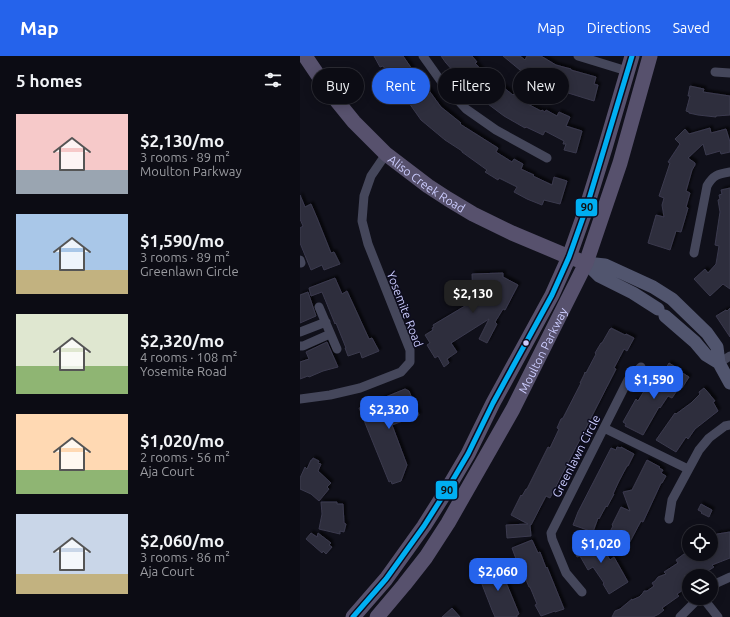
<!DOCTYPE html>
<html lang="en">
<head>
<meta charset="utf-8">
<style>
	body { margin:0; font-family:Ubuntu,sans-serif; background:#15151d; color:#f1f3f6; height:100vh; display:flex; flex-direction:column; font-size:15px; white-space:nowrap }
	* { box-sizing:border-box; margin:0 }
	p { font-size:13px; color:#9a9ba0 }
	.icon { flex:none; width:22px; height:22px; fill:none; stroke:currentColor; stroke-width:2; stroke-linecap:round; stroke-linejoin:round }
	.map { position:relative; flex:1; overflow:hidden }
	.sheet { display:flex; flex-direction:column; background:#0c0c14; width:300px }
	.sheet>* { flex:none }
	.guide { position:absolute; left:12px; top:12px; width:358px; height:36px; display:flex; gap:8px }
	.controls { position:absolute; left:382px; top:469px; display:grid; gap:8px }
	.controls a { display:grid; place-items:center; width:36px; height:36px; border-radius:50%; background:#0c0c14; box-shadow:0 2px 10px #0003,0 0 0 1px #2c2c34; font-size:20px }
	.price { position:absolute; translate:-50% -34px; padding:0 9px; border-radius:8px; background:#2563eb; color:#fff; font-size:13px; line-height:26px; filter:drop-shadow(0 1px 2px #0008) }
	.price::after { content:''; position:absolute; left:50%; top:24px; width:12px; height:9px; margin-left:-6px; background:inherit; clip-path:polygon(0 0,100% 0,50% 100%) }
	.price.active { background:#222; color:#fff }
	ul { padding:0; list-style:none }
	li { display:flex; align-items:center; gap:12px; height:100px; padding:0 16px }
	li span { display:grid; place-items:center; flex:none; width:112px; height:80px; border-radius:0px; color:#555 }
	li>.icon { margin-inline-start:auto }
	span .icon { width:48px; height:48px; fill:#fffc; stroke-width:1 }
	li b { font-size:17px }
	h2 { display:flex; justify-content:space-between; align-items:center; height:48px; padding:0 16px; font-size:17px }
	.pill { padding:0 14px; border-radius:18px; background:#0c0c14; box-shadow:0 2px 10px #0003,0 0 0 1px #2c2c34; font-size:14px; line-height:36px }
	.pill.active { background:#2563eb; color:#fff }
	header { display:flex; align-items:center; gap:24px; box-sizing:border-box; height:56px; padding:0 20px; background:#2563eb; color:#fff }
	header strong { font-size:19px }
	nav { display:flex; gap:22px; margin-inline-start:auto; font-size:14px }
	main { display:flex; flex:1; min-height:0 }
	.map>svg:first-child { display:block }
	.building { fill:#2e2e3d; stroke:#3b3a4e; filter:url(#shadow) }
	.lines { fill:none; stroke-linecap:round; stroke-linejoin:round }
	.street { stroke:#45475b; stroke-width:9 }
	.secondary { stroke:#51556e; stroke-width:13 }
	.primary { stroke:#57516d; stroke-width:15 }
	.bus-1-casing { stroke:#0d0c1e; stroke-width:8 }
	.bus-1 { stroke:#00aff2; stroke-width:5 }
	.bus-dot { fill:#cbccfe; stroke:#0d0c1e; stroke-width:1.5 }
	.labels { text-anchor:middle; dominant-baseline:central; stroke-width:3; stroke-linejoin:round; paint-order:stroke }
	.street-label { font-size:12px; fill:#cbccfe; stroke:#0d0c1e }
	.line-badge { stroke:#0d0c1e; stroke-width:1.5 }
	.pale-badge-label { font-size:11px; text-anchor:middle; font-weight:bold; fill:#111 }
</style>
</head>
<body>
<header>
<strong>Map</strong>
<nav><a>Map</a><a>Directions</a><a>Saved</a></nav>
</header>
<main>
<section class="sheet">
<h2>5 homes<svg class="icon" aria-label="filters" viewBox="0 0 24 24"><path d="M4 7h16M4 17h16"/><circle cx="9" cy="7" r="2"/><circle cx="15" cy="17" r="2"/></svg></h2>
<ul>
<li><span style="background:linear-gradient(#f6c9c9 70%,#9aa5b1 0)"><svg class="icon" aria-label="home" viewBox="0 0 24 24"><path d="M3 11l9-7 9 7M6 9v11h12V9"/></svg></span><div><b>$2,130/mo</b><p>3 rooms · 89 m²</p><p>Moulton Parkway</p></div></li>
<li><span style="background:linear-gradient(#a9c7e8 70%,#c2b280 0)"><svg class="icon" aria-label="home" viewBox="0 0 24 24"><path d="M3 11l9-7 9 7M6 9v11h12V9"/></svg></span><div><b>$1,590/mo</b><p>3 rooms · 89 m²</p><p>Greenlawn Circle</p></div></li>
<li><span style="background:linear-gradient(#dfe7d0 65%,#8fb573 0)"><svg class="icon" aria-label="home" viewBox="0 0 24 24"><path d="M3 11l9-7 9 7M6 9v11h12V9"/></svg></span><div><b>$2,320/mo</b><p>4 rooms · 108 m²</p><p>Yosemite Road</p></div></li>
<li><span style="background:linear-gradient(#ffd9b3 70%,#8fb573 0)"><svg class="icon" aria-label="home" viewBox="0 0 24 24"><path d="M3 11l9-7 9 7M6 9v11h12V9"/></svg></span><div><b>$1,020/mo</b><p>2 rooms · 56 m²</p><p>Aja Court</p></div></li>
<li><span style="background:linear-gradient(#c9d6e8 75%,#c2b280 0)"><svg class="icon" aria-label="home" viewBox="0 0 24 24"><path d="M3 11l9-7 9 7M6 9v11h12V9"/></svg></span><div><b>$2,060/mo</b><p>3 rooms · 86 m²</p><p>Aja Court</p></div></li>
</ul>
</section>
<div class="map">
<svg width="430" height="561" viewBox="0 0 430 561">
	<defs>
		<filter id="shadow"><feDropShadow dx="2.5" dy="-2.5" stdDeviation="1" flood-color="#0009"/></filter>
	</defs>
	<rect width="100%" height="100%" fill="#10101a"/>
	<path class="building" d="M74 0H103L121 26 122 25 141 51 161 67 160 68 198 92 196 96 212 106 214 103 223 108 221 113 234 119 233 120 252 129 254 121 267 125 260 148 244 144 242 149 227 143 214 136 217 131 199 122 198 124 185 116 187 114 162 96V95L145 84 121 64 83 10 80 11Z
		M141 0H172L177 6 175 7 188 21 189 20 213 39 214 38 225 45 224 46 241 55 242 54 245 56 246 54 257 60 259 56 270 61 266 70 282 75 276 97 264 94 266 88H263L264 85 245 75 243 79 226 71 225 72 204 60 172 36 146 7Z
		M203 0H220L225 4 227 0H241L256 9 271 13V14L296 21 294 28 298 29 294 45 252 32 241 25 240 27 220 14Z
		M390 30 404 33 403 36 430 40V59L416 60V61L398 59 389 57V56L386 55 390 40H388Z
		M410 72 411 77 426 73 430 86V96L421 98 420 95 406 99 403 88 388 102 395 107V109L392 114 386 135 390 137 386 151 388 152 381 176 376 175 370 194 348 187 356 159 364 161 362 149 364 142 359 140 370 107 368 106 380 88 375 83 385 73 389 78Z
		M430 132V233L423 228 410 240 394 223 405 213 408 217 416 208 419 190 415 189 420 156 418 144 420 143 419 139 422 138 421 134Z
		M0 139 5 151 11 148 17 162 31 197 34 196 40 208 24 214 22 209 11 214 0 187V172L3 170 0 163Z
		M203 217V221L218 229 205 254 203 253 195 266 197 268 187 287 179 283 189 263 151 287 157 296 147 303 149 307 144 311 138 300 135 302 127 289 130 287 125 279 133 274 132 272 134 271 133 269 170 247 161 242 164 237 173 242 172 218Z
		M35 222 42 238 47 235 69 283 72 282 79 295 62 302 60 296 48 300 45 292H46L36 267 35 268 22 236 11 240 9 232Z
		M8 236 16 260 0 267V239Z
		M430 252V281L416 260 426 254 427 255Z
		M311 272 325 279 326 278 334 282 327 295 324 293 314 312 316 313 250 442 246 440 231 469H230L231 480 207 482 206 469 228 468 211 459 221 439 222 440 226 433H227L248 391 250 392 259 373 257 372 261 363 263 362 281 327H280L284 319 285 316 286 317 296 298 295 297 301 287H302L310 273V274Z
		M27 286 38 311 23 315 9 321 8 320 0 323V306L9 303 6 296Z
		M369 307 377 312 376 313 389 321 382 332 380 330 372 342 368 340 360 352 359 351 343 379 325 370 326 368 323 366 336 343 338 345 346 332 352 336Z
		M404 332 406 334 415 345 413 346 418 355 395 373 388 383 386 381 376 396 356 384 375 357 376 358 391 347 400 338 399 336Z
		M105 333 109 335 119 359 92 369 107 409 101 425 92 428 91 425 89 426 59 352Z
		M317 391 321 392V391L334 398 328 410H327L319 425 313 438H314L307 451 306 450 299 463 298 462 293 476 273 469 278 456 311 392 316 394Z
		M13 402 19 405 18 407 21 408 18 415 31 427 27 431 29 433 19 445 11 438 0 433V422L5 411 7 413 11 404H12Z
		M347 404 360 411 359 412 363 414 361 417 366 420 362 427H361L343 466 341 465 325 495 317 490V489L306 483 313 470 312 469 321 451 330 455 323 436 332 434Z
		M21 446H37V448H43L44 467 46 468 44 476 40 475V478L19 473 22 458Z
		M401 448 412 454 409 461 401 457 402 456 398 454Z
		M430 476V502L412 509 414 511 400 520H384L389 527V530L377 538 379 540 362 552 364 554 359 558 353 561H312L315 555 320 553 332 543V544L339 541 343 537 344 535H347L354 530 352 527 355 525 358 521 366 518 364 516 378 507 376 504 384 498H414L411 490V482L417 478Z
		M11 477 17 481 18 477 31 487 29 489 32 491 26 498 23 495 22 497 6 483Z
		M293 480 299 496 302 491 310 504 314 501 328 526 309 538 303 528 304 527 293 511 288 514 280 500 277 501 273 491 284 486 283 484Z
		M232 484 238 497 240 496 246 512 247 511 264 553 255 556V555L241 560 235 549 237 548 230 531H229L217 502 216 503 212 492Z
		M195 506 197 511 199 510 210 536 219 558 217 559V561H195L192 554 178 518H180L178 513Z
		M152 552 160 561H142Z"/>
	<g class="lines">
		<path class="street" d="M123 0 143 28 166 53 196 74 247 102
			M278 0 327 15
			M415 16 430 17
			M394 197 407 130C413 119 418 118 430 116
			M0 204 1 207
			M19 251 37 293
			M0 276 26 266
			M0 290H3L30 278
			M419 307 430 300
			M0 343 30 339 60 332 101 316 110 306V294L68 188 62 165 64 140 71 120 86 98
			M304 372 388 413
			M369 463 372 444 399 394 409 382 425 370 430 369
			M411 532 417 527 430 521
			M282 536 266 517 252 483 251 477 328 324 341 311
			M403 542 418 561
			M380 561 399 542"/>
		<path class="secondary" d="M286 207 305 209 353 231 372 243 407 277 417 291 419 307 430 327
			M286 207 299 220 333 237 358 253
			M365 260 395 286 406 299 419 307"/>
		<g class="primary">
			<path id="s1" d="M5 0 28 34 54 66 86 98 128 130 148 143 173 158 212 177 269 201 278 204"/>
			<path d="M53 561 86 523 124 470 148 432 168 398 193 347 252 239 269 201 286 153 305 92 332 0"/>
			<path id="s2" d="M77 561 104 529 126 501 148 467 213 353 286 207 320 107 350 0"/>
		</g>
		<g class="bus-1-casing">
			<path id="bus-1" d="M53 561 86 523 124 470 148 432 168 398 193 347 252 239 269 201 286 153 332 0"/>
		</g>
		<use href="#bus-1" class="bus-1"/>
	</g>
	<circle class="bus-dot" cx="226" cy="287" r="3.5"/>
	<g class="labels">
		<g class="street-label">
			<text stroke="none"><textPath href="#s1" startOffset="178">Aliso Creek Road</textPath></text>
			<text transform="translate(105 253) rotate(69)">Yosemite Road</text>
			<text stroke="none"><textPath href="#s2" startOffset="315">Moulton Parkway</textPath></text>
			<text transform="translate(276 400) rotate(-63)">Greenlawn Circle</text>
		</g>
	</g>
	<g class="line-badge">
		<rect x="275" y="142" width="23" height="19" rx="4" fill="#00aff2"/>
		<rect x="135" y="424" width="23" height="20" rx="4" fill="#00aff2"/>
	</g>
	<g class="pale-badge-label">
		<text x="287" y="155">90</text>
		<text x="147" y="438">90</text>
	</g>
</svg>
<div class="controls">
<a><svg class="icon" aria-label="locate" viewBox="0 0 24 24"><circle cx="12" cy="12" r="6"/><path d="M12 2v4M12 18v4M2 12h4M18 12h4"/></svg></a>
<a><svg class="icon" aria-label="layers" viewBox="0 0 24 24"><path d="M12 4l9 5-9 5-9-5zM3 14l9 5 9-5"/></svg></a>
</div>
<b class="price active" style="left:173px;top:258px">$2,130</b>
<b class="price" style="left:354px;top:344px">$1,590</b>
<b class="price" style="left:89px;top:374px">$2,320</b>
<b class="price" style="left:301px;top:508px">$1,020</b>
<b class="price" style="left:198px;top:536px">$2,060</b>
<div class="guide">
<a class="pill">Buy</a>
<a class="pill active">Rent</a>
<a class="pill">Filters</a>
<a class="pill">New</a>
</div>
</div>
</main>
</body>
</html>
